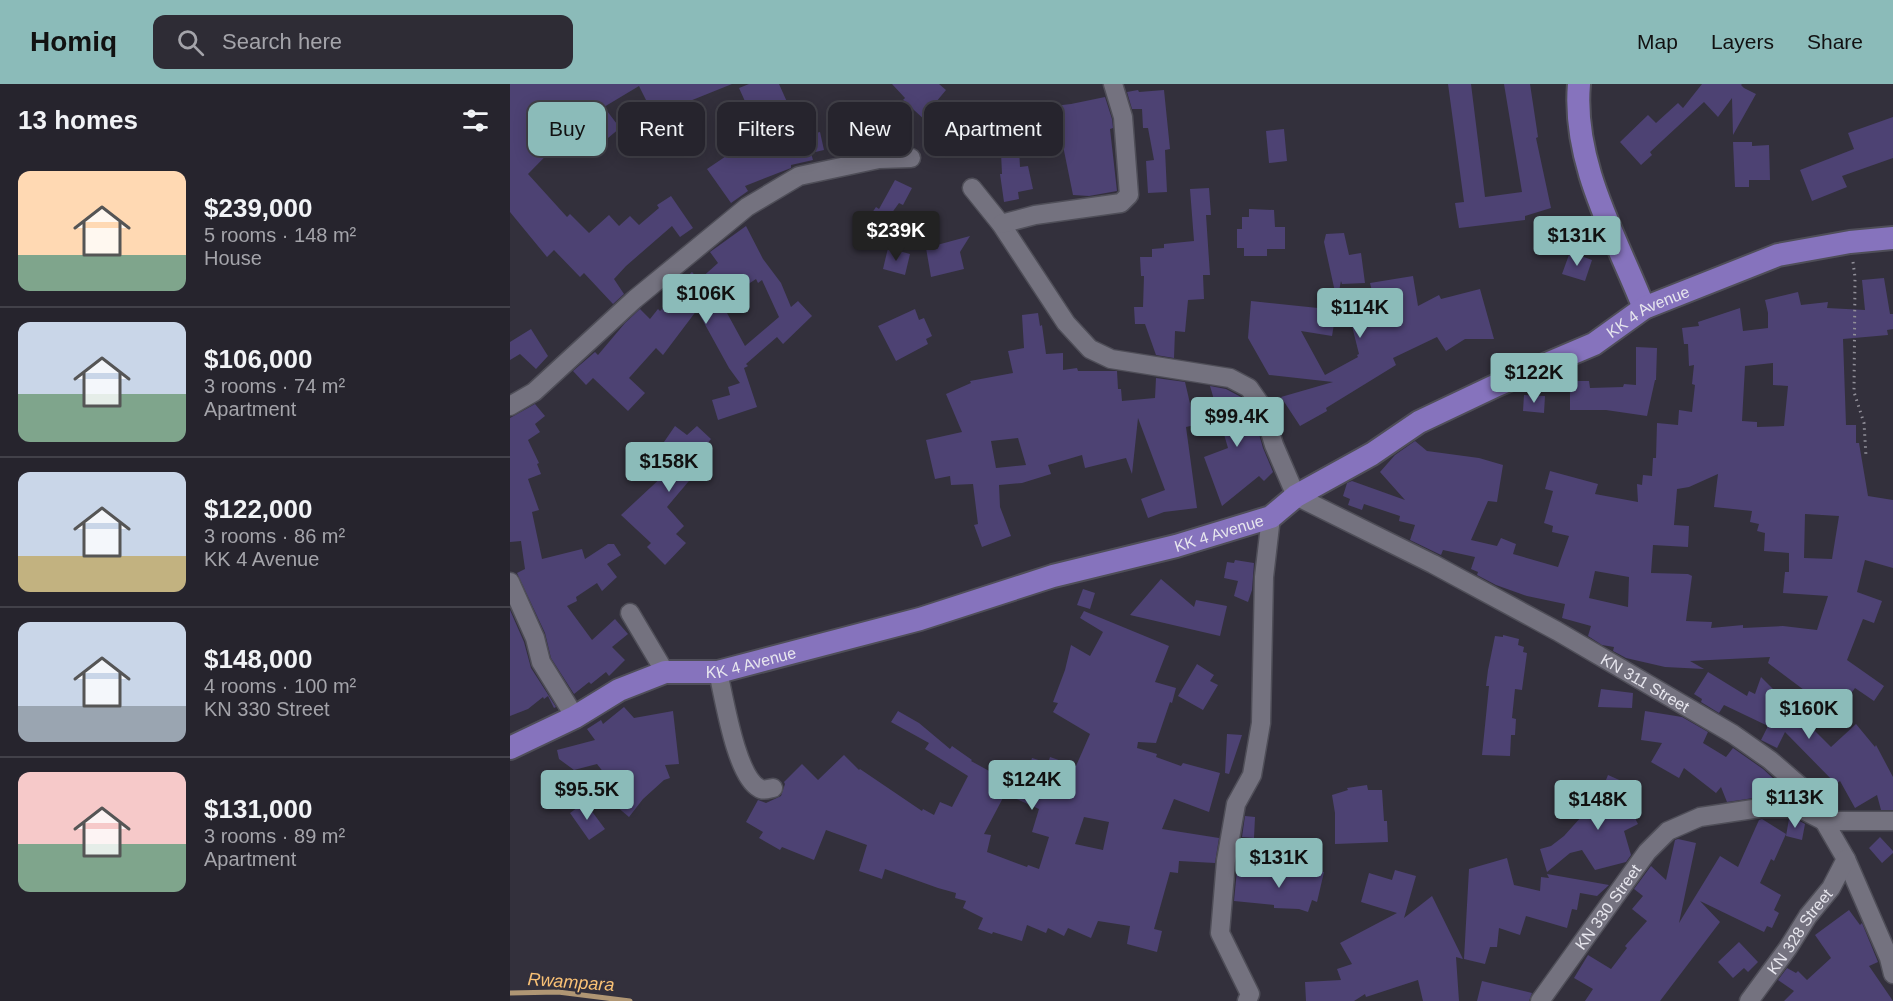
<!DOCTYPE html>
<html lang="en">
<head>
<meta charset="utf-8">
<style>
	body { margin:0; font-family:Helvetica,sans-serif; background:#2e2c35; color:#f1f3f6; height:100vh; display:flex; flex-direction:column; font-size:22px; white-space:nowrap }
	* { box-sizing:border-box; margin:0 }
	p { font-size:20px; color:#a4a4aa }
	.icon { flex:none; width:33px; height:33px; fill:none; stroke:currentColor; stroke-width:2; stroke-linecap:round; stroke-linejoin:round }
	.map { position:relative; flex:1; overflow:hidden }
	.drawer { display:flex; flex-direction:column; background:#26242d; width:510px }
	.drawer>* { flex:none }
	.banner { position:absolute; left:18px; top:18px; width:570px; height:54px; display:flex; gap:12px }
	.price { position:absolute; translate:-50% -51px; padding:0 14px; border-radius:6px; background:#8bbbb9; color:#111; font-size:20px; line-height:39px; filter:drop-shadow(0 2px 3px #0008) }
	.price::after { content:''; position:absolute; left:50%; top:36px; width:18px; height:14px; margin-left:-9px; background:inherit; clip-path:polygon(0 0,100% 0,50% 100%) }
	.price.active { background:#222; color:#fff }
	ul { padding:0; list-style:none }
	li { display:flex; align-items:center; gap:18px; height:150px; padding:0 18px }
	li+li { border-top:2px solid #424149 }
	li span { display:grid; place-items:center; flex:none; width:168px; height:120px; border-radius:12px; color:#555 }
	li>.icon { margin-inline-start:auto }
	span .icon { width:72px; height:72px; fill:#fffc; stroke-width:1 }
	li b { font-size:26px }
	h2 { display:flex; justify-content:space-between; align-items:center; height:72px; padding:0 18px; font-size:26px }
	.chip { padding:0 21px; border-radius:12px; background:#26242d; box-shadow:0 3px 15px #0003,0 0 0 2px #424149; font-size:21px; line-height:54px }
	.chip.active { background:#8bbbb9; color:#111 }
	header { display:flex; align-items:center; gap:36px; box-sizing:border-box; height:84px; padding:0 30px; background:#8bbbb9; color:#111 }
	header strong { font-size:28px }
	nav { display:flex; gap:33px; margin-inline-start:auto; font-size:21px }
	.search { width:420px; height:54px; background:#2e2c35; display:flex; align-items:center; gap:15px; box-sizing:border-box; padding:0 21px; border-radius:12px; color:#a4a4aa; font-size:22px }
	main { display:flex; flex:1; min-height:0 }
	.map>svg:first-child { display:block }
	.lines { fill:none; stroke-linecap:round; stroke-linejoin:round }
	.stream { stroke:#b09674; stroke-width:5 }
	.building { fill:#4d4273; fill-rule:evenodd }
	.minor-casing { stroke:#4f4e58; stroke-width:21 }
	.major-casing { stroke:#4f4e58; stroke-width:26 }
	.path { stroke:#908e98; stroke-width:3; stroke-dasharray:1.5 4.5; stroke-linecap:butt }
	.minor { stroke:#74727f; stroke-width:18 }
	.major { stroke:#8673bd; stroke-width:22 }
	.labels { text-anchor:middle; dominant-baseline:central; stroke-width:4.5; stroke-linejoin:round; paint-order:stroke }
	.street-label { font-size:16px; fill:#e7e6ee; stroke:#33303c }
	.water-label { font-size:18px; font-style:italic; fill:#f8c075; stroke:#33303c }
</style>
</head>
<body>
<header>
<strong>Homiq</strong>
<div class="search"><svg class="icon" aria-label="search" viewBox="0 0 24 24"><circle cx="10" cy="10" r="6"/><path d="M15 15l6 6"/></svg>Search here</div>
<nav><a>Map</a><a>Layers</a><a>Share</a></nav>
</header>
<main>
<section class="drawer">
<h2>13 homes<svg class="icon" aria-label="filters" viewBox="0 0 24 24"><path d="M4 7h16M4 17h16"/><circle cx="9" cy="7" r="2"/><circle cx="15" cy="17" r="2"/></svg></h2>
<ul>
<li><span style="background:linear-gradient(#ffd9b3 70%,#7fa58c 0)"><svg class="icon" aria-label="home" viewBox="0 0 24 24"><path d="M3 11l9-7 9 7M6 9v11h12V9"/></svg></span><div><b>$239,000</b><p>5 rooms · 148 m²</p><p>House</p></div></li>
<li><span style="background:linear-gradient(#c9d6e8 60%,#7fa58c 0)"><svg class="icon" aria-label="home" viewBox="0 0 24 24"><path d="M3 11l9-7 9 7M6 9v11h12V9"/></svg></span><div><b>$106,000</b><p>3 rooms · 74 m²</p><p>Apartment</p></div></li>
<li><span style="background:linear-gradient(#c9d6e8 70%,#c2b280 0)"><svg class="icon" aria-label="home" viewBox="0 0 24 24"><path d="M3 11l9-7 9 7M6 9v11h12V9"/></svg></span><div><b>$122,000</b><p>3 rooms · 86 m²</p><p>KK 4 Avenue</p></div></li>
<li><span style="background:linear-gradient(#c9d6e8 70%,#9aa5b1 0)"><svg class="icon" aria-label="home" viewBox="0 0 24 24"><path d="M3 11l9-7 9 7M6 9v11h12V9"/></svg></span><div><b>$148,000</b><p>4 rooms · 100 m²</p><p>KN 330 Street</p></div></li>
<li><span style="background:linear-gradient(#f6c9c9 60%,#7fa58c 0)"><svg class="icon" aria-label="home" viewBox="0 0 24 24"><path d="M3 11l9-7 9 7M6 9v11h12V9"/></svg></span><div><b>$131,000</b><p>3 rooms · 89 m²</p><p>Apartment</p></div></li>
</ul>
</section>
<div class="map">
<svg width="1383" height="917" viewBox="0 0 1383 917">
	<rect width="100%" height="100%" fill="#33303c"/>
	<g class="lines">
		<path class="stream" d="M0 909 48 908 120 917"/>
	</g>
	<path class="building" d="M0 0H222L160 25 167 37 126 60 116 43 142 28 129 2 94 23 110 44 92 59 76 38 73 40 71 36 18 90 57 133 60 130 79 149 99 131 109 142 120 132 129 141 149 124 147 121 161 112 183 144 170 153 162 142 116 182 104 195 114 210 103 220 74 189 70 193 44 166 37 173 0 128Z
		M239 0H269L282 29 288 27 294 52 310 48 314 66 301 69 303 76 281 81V84L235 102 238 107 221 119 197 85 231 62 223 43 243 35 229 4Z
		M382 0H429L436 6 426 18 430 22 416 37 393 16 395 14Z
		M938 0H961L975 113 1012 108 994 0H1020L1028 53 1026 54 1041 124 1015 132V136L949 144 945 119 954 118Z
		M1192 0H1232L1231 1 1234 4 1246 10 1223 51 1222 14 1208 33 1194 18 1140 68 1142 71 1131 81 1110 58 1138 31 1146 39 1168 19 1173 24Z
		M628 6 629 8 654 6 660 65 655 66 657 108 638 109 636 77 644 76 638 44H633L632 25H622L617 8Z
		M595 13 602 35 603 44 600 45 607 107 579 112 563 111 550 47 535 49V46H508L507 23H526V24L561 20Z
		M322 31 363 32V54L321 53Z
		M1383 33V74L1332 92 1337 103 1302 117 1290 86 1344 65 1338 49Z
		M774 45 777 77 759 79 756 47Z
		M508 47 510 83 518 82 523 105 508 108 509 115 494 118 490 90H492L490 48Z
		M1223 58H1242V62L1259 61 1260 96H1239V103H1225Z
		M385 96 402 104 393 121 389 119 360 159 354 156 359 147 353 142 366 123 369 125Z
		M699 104 701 131H696L700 191H693L694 215 678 216 675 248 665 247 664 274 646 271 635 240H625L624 223H633L634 192H631L630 173H642V165L654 164V160L684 157 680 105Z
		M739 125 764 126 765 143H775V165H757V172H734V164H727V145H732V133H739Z
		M236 142 253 175 271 199 281 223 288 217 302 232 273 260 267 253 236 280 238 282 234 284 247 323 208 336 202 316 220 311 218 303 230 299 219 284 187 226 153 271 146 264 119 294 135 309 118 327 83 294 76 301 63 287 85 268 88 271 115 239 130 225 140 235 148 225 150 227 173 204 169 200 182 188 189 196 208 179 200 168ZM246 195 248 199 252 196 269 233 235 262 211 218Z
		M834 149 839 171 851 169 855 199 832 200 831 197 827 217 814 158 816 150Z
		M460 152 450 168 454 185 421 193 416 164Z
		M378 164 400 170 395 191 373 185Z
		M1060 168 1082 176 1075 197 1052 190Z
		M903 192 908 222 929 211 931 215 970 205 984 255H955L936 267 927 253 883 274 886 281 816 324 817 327 790 342 771 313 823 298 759 291 738 254 741 217 808 224 810 214 825 217 823 228 825 229V234L822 252 791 247 815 291 848 273 847 271 849 270 842 242 869 235 860 199Z
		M1374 194 1380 230H1383V245L1377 246 1378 251 1333 255 1336 341H1346V359H1349L1358 412 1383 416V484L1355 476 1347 508 1372 517 1364 539 1353 535 1337 576 1374 602 1364 617 1345 604 1326 630 1258 579 1260 573 1180 577 1194 585 1155 583 1116 574 1103 567 1104 563 1092 561 1078 552 1081 542 1052 534 1055 520 1017 512 986 501 967 491 968 488 961 485 965 473 933 466 931 471 900 456 905 441 889 437 890 432 854 420 852 426 838 421 840 415 833 412 837 399 842 397 895 416 870 388 885 371 905 357 917 367 969 374 993 381 987 418 978 417 961 456 987 462 991 454 1006 460 1003 470 1048 483 1059 452 1042 448 1043 442 1034 439 1043 407 1035 405 1040 387 1088 400 1085 410 1128 418 1127 400 1132 401 1133 391 1142 392 1143 374H1146L1147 339 1168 341 1169 326 1182 328 1185 301 1182 300 1184 281 1179 282 1178 260H1174L1172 244 1189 242 1188 238 1230 224 1233 247 1258 244V229L1255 216 1288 208 1291 221 1318 218 1317 224 1355 226 1352 196ZM1263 279V301L1278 302 1274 342 1247 343V338L1232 337 1235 282ZM1208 390 1204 423 1242 427 1240 438 1249 440 1247 447 1255 449 1254 467 1279 469V488H1275L1273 509 1318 512 1307 546 1273 542 1233 544V541L1201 544 1202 538 1176 537 1182 492 1178 490 1141 489 1143 461 1178 463 1179 442 1164 441 1167 405 1179 403ZM1295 430 1329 432 1322 475 1294 474ZM1085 487 1119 493 1118 523 1079 514Z
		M405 225 409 236 414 234 422 252 416 255 418 260 386 277 368 242Z
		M528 229 530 242 532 241 536 270 553 269V286L567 284 568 287H607L608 305H611L612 317 645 314 646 294 675 298 685 341 676 343 687 424 654 428 638 434 631 415 655 406 628 334 622 390 616 374 575 384 572 371 538 381 541 390 512 399 489 401 490 423 501 452 472 463 464 441 468 440 463 400 441 401 440 392 425 395 416 356 452 348 436 310 461 299 460 297 503 289 498 267 514 264 512 231ZM508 354 516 381 486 384 481 357Z
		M21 245 38 272 26 285 10 270 0 276V258Z
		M1126 263 1147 264 1146 296H1145L1137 332 1096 326H1060V297H1079L1080 304 1113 303 1114 300 1126 301Z
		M700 302 716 305 731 313 743 329 753 364 763 388 754 397 749 392 712 422 694 373 718 364Z
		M1014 311 1035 312 1034 329 1013 327Z
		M25 320 35 332 25 340 30 348 18 356 29 379 27 380 31 390 18 395 29 426 22 428 32 475 72 465 75 475 98 460H104L111 471 97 480 107 493 92 507 87 499 66 513 67 517 57 522 82 556 105 535 118 550 102 563 115 576 99 592 96 588 81 600 79 598 64 610 41 574 35 549 7 489 15 485 11 457 0 458V334Z
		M165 342 177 351 187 342 201 355 193 365 200 372 157 423 174 442 166 450 176 459 155 481 137 463 141 459 111 431 155 390 153 388 159 381 145 371Z
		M725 476 744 479 742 506 738 518 724 512 728 497 714 494 717 478 724 479Z
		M651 495 684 523 686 516 717 522 710 552 620 531Z
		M573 505 585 509 580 525 567 521Z
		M0 526 14 558 21 584 46 623 44 624 38 612 34 615 33 613 18 625 0 632Z
		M574 527 659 562 645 598 666 604 662 619 660 618 646 659 628 658 627 664 647 670 646 673 671 682 673 679 710 689 699 728 664 715 652 745 709 754 705 779 669 777 668 789 660 788 644 845 652 847 647 868 617 860 620 842 588 837 581 854 558 844 554 852 538 844 536 849 517 841 512 857 483 848 482 850 468 845 473 834 453 824 456 817 445 814 446 809 428 804 375 785 372 795 349 787 357 761 316 746 304 776 272 763 270 766 249 754 253 748 236 738 248 716 256 719 271 712 275 700 274 698 292 680 308 696 334 671 349 686 350 685 412 727 413 725 424 731 430 718 442 723 458 692 415 665 419 659 381 638 388 627 409 639 440 665 442 662 462 676 461 677 512 705 522 674 538 679 540 673 566 682 580 650 543 628 548 619 543 618 555 586 561 561 580 572 593 548 570 534ZM495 710 529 725 522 748 539 753 529 785 518 781 517 783 477 768 481 751 474 750ZM574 733 599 738 593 766 565 760Z
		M993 551 1009 555 1008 561 1014 563 1013 568 1017 569 1012 606 1005 605 1002 634 1006 635 1005 651H1001L1000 672 972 671 979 602H976L978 586 985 552 993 553Z
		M687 580 704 591 700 597 708 601 693 626 668 612Z
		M1198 588 1237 612 1239 607 1245 610 1251 593 1321 663 1346 640 1365 663 1366 661 1383 693V726H1371L1367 711 1345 724 1330 697 1326 700 1275 648 1267 664 1251 656 1258 642 1214 621 1209 629 1191 618 1192 615 1184 610Z
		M1091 605 1123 609 1122 624 1088 623Z
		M114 623 124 634 163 627 169 680 155 681 160 694 154 696 133 715 119 733 93 711 101 698 87 680 64 686 49 675 47 666 85 656 77 645 91 636 93 640Z
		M1135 627 1172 633 1198 648 1193 659 1216 673 1223 664 1253 685 1267 698 1250 713 1217 718 1211 703 1206 709 1174 684 1169 694 1141 678 1152 659 1131 656Z
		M717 650 732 651 719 690 715 689Z
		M1098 691 1116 699 1112 709 1128 740 1114 747 1121 771 1116 778 1085 786 1072 766 1060 769 1037 788 1030 765 1041 762 1054 752 1089 713Z
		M857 701 858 706H872L874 737H877L878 758 825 760V729L822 711 838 706 837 704Z
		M75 718 95 745 79 756 60 729Z
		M735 732 745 733 744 754 732 753Z
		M1252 735 1276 750 1264 777 1261 775 1250 799 1271 811 1264 826 1269 829 1262 844 1257 842 1254 848 1190 817 1210 838 1150 917H1075L1083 905 1064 894 1078 871 1101 885 1117 864 1115 862 1137 837 1122 825 1133 812 1124 805 1141 782 1156 796 1165 756 1168 755 1186 759 1169 839 1210 772 1228 783 1249 736Z
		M1279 735H1286L1295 740 1292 756 1276 752Z
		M1370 753 1383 767V769L1372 779 1359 764Z
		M997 774 1004 801 1030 807 1031 793 1039 794 1037 790 1099 801 1087 812 1070 809 1067 826 1062 825 1057 844 1016 832 1010 851 989 844 987 863H980L975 880 954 875 959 785Z
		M790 784 814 788 807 818 802 816 798 828 789 825 764 824V821L724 817 727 786 748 787V790L789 792Z
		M885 786 906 792 894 834 922 812 953 875 946 873 949 917H913L908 896 856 913 855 910 844 917H796L795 898 831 896 827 885 842 880 830 859 887 829 851 818 859 789 882 796Z
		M1339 826 1350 841 1352 839 1368 878 1359 882 1383 917H1274L1284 907 1268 896 1277 884 1286 889 1288 887 1297 896 1321 874 1305 851Z
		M1229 858 1248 878 1238 888 1234 884 1223 894 1208 878Z
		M972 897 1022 909 1019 917H967Z"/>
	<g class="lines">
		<g class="minor-casing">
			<g id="minor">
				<path id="s1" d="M462 104 491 140 556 239 580 265 601 275 720 294 739 304 753 324 764 361 786 412 923 480 1047 547 1223 650 1260 676 1289 701 1314 737 1336 775 1379 874 1383 890"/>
				<path d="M491 140 525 131 611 119 619 111 613 33 603 0"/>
				<path d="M0 322 24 308 125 215 237 123 289 92 369 75 401 74"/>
				<path d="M0 498 25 554 31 578 65 633"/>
				<path d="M120 529 155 588"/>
				<path d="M208 588C214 613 226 692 249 704 253 707 258 705 263 704"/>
				<path d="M737 917 740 910 710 849 716 777 726 720 742 691 751 639 754 493 761 433"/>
				<path id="s2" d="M1030 917 1137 768 1158 747 1190 733 1250 724H1289L1314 737H1383"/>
				<path id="s3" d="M1239 917 1278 864 1298 832 1321 804 1336 775"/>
			</g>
		</g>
		<g class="major-casing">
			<g id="major">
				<path d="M1069 0C1062 79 1106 153 1134 224"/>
				<path id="s4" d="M0 664 65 633 109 606 155 588H208L410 535 543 492 666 462 761 433 786 412 862 370 909 338 987 301 1084 260 1134 224 1268 171 1340 158 1383 154"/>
			</g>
		</g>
		<path class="path" d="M1343 178 1345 193 1344 308 1354 339 1356 372"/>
		<use href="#minor" class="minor"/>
		<use href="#major" class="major"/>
	</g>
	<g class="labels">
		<g class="street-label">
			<text stroke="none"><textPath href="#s4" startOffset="1232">KK 4 Avenue</textPath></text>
			<text stroke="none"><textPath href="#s4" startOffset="746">KK 4 Avenue</textPath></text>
			<text stroke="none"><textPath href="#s4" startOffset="260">KK 4 Avenue</textPath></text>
			<text stroke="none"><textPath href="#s1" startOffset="880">KN 311 Street</textPath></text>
			<text stroke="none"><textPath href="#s2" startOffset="116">KN 330 Street</textPath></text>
			<text stroke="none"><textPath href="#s3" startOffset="86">KN 328 Street</textPath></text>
		</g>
		<g class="water-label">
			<text transform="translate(61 898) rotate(4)">Rwampara</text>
		</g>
	</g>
</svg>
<b class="price active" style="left:386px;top:178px">$239K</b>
<b class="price" style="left:1067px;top:183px">$131K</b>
<b class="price" style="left:196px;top:241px">$106K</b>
<b class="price" style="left:850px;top:255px">$114K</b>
<b class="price" style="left:1024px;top:320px">$122K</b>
<b class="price" style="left:727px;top:364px">$99.4K</b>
<b class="price" style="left:159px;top:409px">$158K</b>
<b class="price" style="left:1299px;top:656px">$160K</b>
<b class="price" style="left:522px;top:727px">$124K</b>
<b class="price" style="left:77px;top:737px">$95.5K</b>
<b class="price" style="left:1285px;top:745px">$113K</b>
<b class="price" style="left:1088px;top:747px">$148K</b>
<b class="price" style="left:769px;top:805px">$131K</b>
<div class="banner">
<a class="chip active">Buy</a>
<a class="chip">Rent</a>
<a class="chip">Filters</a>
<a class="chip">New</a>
<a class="chip">Apartment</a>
</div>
</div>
</main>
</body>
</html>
